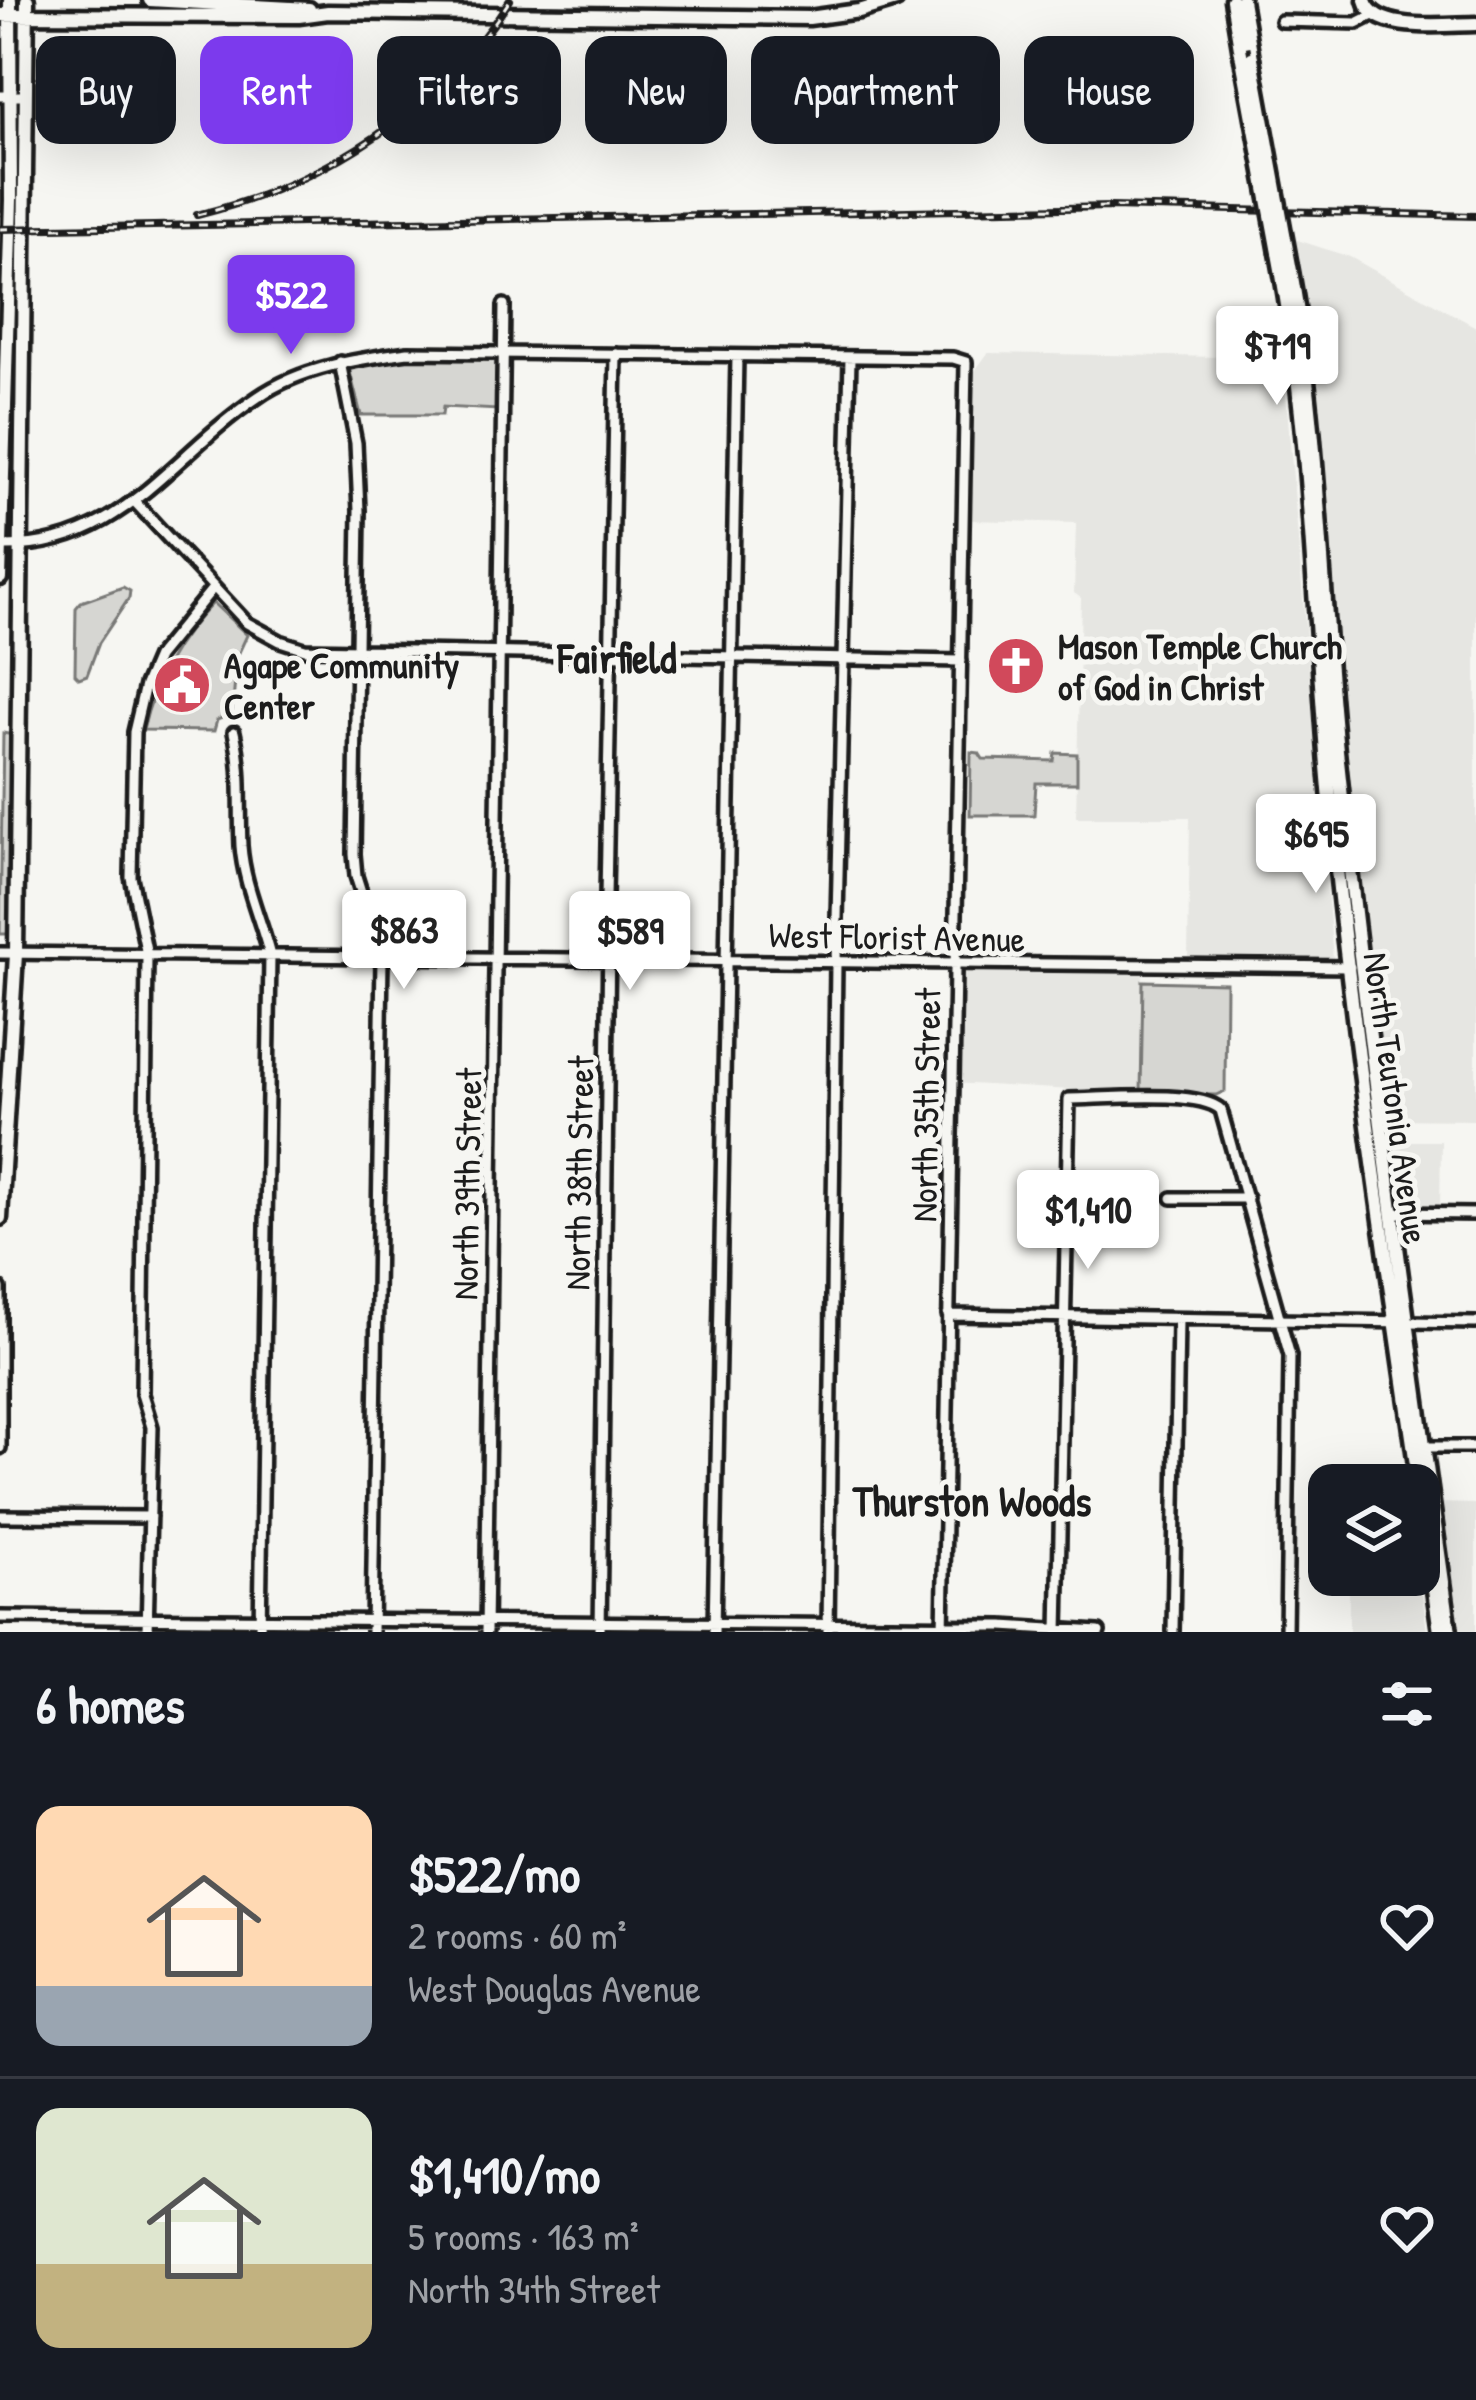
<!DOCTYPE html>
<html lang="en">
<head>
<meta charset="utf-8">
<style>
	body { margin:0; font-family:"Patrick Hand",sans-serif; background:#20242c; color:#f1f3f6; height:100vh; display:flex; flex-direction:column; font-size:45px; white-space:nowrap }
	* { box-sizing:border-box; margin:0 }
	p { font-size:39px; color:#9ea1a6 }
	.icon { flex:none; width:66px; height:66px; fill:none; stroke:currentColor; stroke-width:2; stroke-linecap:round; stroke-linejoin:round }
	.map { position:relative; height:1632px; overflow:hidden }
	.panel { display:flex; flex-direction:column; background:#171b24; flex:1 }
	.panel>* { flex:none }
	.hud { position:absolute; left:36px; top:36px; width:1404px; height:108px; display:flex; gap:24px }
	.fabs { position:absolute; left:1308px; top:1464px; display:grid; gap:24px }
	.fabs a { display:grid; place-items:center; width:132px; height:132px; border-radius:24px; background:#171b24; box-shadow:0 12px 48px #0002; font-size:60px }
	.price { position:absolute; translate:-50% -102px; padding:0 27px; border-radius:12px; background:#fff; color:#222; font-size:39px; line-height:78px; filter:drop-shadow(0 3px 6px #0008) }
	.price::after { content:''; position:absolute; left:50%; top:72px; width:36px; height:27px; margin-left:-18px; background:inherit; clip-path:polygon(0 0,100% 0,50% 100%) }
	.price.current { background:#7c3aed; color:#fff }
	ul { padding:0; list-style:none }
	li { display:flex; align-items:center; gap:36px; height:300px; padding:0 36px }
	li+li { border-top:3px solid #363941 }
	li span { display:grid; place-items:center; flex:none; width:336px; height:240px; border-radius:24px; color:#555 }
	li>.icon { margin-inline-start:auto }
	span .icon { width:144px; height:144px; fill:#fffc; stroke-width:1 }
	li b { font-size:51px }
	h2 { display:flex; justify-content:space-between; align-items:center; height:144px; padding:0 36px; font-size:51px }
	.tag { padding:0 42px; border-radius:24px; background:#171b24; box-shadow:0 12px 48px #0002; font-size:42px; line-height:108px }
	.tag.current { background:#7c3aed; color:#fff }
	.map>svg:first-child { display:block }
	.built { fill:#e6e6e2 }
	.green { fill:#d6d6d2; stroke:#797977; stroke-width:3 }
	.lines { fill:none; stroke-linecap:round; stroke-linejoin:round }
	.minor-casing { stroke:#1c1c1c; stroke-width:18 }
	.major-casing { stroke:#1c1c1c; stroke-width:21 }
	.minor { stroke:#f6f6f2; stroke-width:9 }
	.major { stroke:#f6f6f2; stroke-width:12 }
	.rail-casing { stroke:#1c1c1c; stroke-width:8 }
	.rail { stroke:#f6f6f2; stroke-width:3; stroke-dasharray:9; stroke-linecap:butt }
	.major-bridge-casing { stroke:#1c1c1c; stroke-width:21; stroke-linecap:butt }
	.major-bridge { stroke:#f6f6f2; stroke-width:12 }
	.labels { text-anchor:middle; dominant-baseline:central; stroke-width:10; stroke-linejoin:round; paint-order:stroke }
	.poi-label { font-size:36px; font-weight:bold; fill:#1c1c1c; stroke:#f6f6f2; text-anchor:start }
	.street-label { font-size:36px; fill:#1c1c1c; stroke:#f6f6f2 }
	.quarter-label { font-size:42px; font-weight:bold; fill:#1c1c1c; stroke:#f6f6f2 }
</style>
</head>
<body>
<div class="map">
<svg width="1476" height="1632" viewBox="0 0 1476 1632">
	<rect width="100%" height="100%" fill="#f6f6f2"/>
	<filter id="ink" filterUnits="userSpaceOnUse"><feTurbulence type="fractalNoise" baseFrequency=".00833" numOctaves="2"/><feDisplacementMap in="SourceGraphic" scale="24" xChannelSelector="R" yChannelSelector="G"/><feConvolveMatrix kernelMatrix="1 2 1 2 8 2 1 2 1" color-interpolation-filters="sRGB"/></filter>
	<g filter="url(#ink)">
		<path class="built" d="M1285 236 1350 257 1476 327V1120L1379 1119Z
			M988 353 1283 358 1333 960 1188 958 1190 817H1076L1081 598 1074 593 1076 523 971 520 974 372Z
			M954 964 1143 966 1141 1094 952 1083Z
			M1382 1141H1441L1440 1212 1393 1213Z
			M1432 1503 1476 1504V1632H1450Z
			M1419 1571 1427 1632H1349V1575H1419Z"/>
		<path class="green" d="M410 358 498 359V410L443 407 442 415H361L349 368Z
			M123 587 130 591 129 598 99 643 87 675 79 678 75 674 76 608 81 602Z
			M213 603 247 635 237 657 232 714 217 720 214 731 143 730C155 679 176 640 213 603Z
			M3 733 13 735 9 934H0Z
			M971 752 979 753 983 759 1054 761 1055 753 1077 754V783H1036L1034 815H970Z
			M1143 981 1226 983 1225 1091 1216 1095 1141 1094Z"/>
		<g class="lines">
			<g class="minor-casing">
				<path id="minor" d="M1281 21 1357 23 1373 15
					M0 96H25
					M340 362 356 443 359 511 354 854 356 876 382 958 372 1632
					M134 501 247 623 280 641 305 649 961 661
					M0 546C121 549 167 458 258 397 301 367 358 359 408 352L953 358 966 362 943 1632
					M234 732C243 770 239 807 241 846 244 885 261 919 270 956L260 1632
					M0 953 1350 967
					M1172 1198H1247
					M1391 1213 1476 1214
					M0 1288V1448
					M948 1315 1476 1323
					M1421 1447H1476
					M0 1516 150 1517
					M0 1617 1003 1626 1099 1632
					M147 1632 152 1427 142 1394 147 955 131 877 134 732 145 685 157 657 213 588
					M486 1632 504 305
					M600 1632 609 937 606 898 616 354
					M714 1632 737 356
					M828 1632 836 962 850 358
					M1058 1632 1069 1099C1102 1099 1199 1089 1221 1110L1290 1356 1286 1632
					M1173 1632 1178 1319"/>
			</g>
			<g class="major-casing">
				<path id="major" d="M150 0 309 9
					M1232 0 1240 48
					M1242 0 1252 58
					M1365 0C1374 34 1447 24 1476 24
					M0 15 299 16 328 12 809 18 859 11 896 0
					M1278 253C1314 440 1313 632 1332 822 1359 1093 1402 1362 1440 1632
					M1288 255C1320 419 1320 585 1337 751 1368 1045 1409 1339 1450 1632
					M0 578 11 200 10 0
					M0 1218 16 954 27 0"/>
			</g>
			<use href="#minor" class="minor"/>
			<use href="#major" class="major"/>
			<g class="rail-casing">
				<path id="rail" d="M197 215C324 184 438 111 510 0
					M0 229 1111 207 1476 216"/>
			</g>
			<use href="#rail" class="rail"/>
			<g class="major-bridge-casing">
				<path id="major-bridge" d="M1240 48 1278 253
					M1252 58 1288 255"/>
			</g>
			<use href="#major-bridge" class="major-bridge"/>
		</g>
	</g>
	<defs>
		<g id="church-disc" transform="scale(3)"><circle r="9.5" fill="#d1495b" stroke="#f6f6f2"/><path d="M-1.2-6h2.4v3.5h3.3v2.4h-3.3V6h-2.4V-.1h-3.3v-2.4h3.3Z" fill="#fff"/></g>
		<g id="civic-disc" transform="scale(3)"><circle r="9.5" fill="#d1495b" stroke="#f6f6f2"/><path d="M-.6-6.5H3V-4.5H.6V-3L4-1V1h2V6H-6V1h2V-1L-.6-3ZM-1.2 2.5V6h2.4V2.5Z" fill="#fff"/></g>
	</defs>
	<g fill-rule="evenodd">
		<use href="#church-disc" x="1016" y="666"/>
		<use href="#civic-disc" x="182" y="685"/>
	</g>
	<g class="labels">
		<g class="poi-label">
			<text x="1058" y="645">Mason Temple Church<tspan x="1058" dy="41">of God in Christ</tspan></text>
			<text x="224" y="664">Agape Community<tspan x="224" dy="41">Center</tspan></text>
		</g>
		<g class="street-label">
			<text transform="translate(897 936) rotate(1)">West Florist Avenue</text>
			<text transform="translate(1397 1098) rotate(82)">North Teutonia Avenue</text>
			<text transform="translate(925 1105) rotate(-89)">North 35th Street</text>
			<text transform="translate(578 1173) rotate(-89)">North 38th Street</text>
			<text transform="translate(466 1184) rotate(-89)">North 39th Street</text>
		</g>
		<g class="quarter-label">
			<text x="617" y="657">Fairfield</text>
			<text x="972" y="1500">Thurston Woods</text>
		</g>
	</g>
</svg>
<div class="fabs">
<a><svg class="icon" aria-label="layers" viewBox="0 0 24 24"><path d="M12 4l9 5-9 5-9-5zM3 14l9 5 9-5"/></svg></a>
</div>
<b class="price current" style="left:291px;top:357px">$522</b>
<b class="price" style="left:1277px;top:408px">$719</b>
<b class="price" style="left:1316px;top:896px">$695</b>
<b class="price" style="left:404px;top:992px">$863</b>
<b class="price" style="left:630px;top:993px">$589</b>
<b class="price" style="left:1088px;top:1272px">$1,410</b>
<div class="hud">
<a class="tag">Buy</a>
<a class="tag current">Rent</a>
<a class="tag">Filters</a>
<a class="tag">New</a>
<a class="tag">Apartment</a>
<a class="tag">House</a>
</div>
</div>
<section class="panel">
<h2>6 homes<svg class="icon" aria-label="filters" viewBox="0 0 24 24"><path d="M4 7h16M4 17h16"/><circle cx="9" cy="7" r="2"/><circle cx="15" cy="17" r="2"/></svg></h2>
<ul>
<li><span style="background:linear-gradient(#ffd9b3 75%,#9aa5b1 0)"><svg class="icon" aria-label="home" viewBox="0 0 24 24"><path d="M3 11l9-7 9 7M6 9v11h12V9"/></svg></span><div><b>$522/mo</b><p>2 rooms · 60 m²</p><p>West Douglas Avenue</p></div><svg class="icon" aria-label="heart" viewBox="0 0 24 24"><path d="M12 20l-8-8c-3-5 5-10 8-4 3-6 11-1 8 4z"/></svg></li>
<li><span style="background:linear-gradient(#dfe7d0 65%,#c2b280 0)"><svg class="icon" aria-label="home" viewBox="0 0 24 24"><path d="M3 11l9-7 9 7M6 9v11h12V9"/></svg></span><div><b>$1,410/mo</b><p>5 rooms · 163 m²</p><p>North 34th Street</p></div><svg class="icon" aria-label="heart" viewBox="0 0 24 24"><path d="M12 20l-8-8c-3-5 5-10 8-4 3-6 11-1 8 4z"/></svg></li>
</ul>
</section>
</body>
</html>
